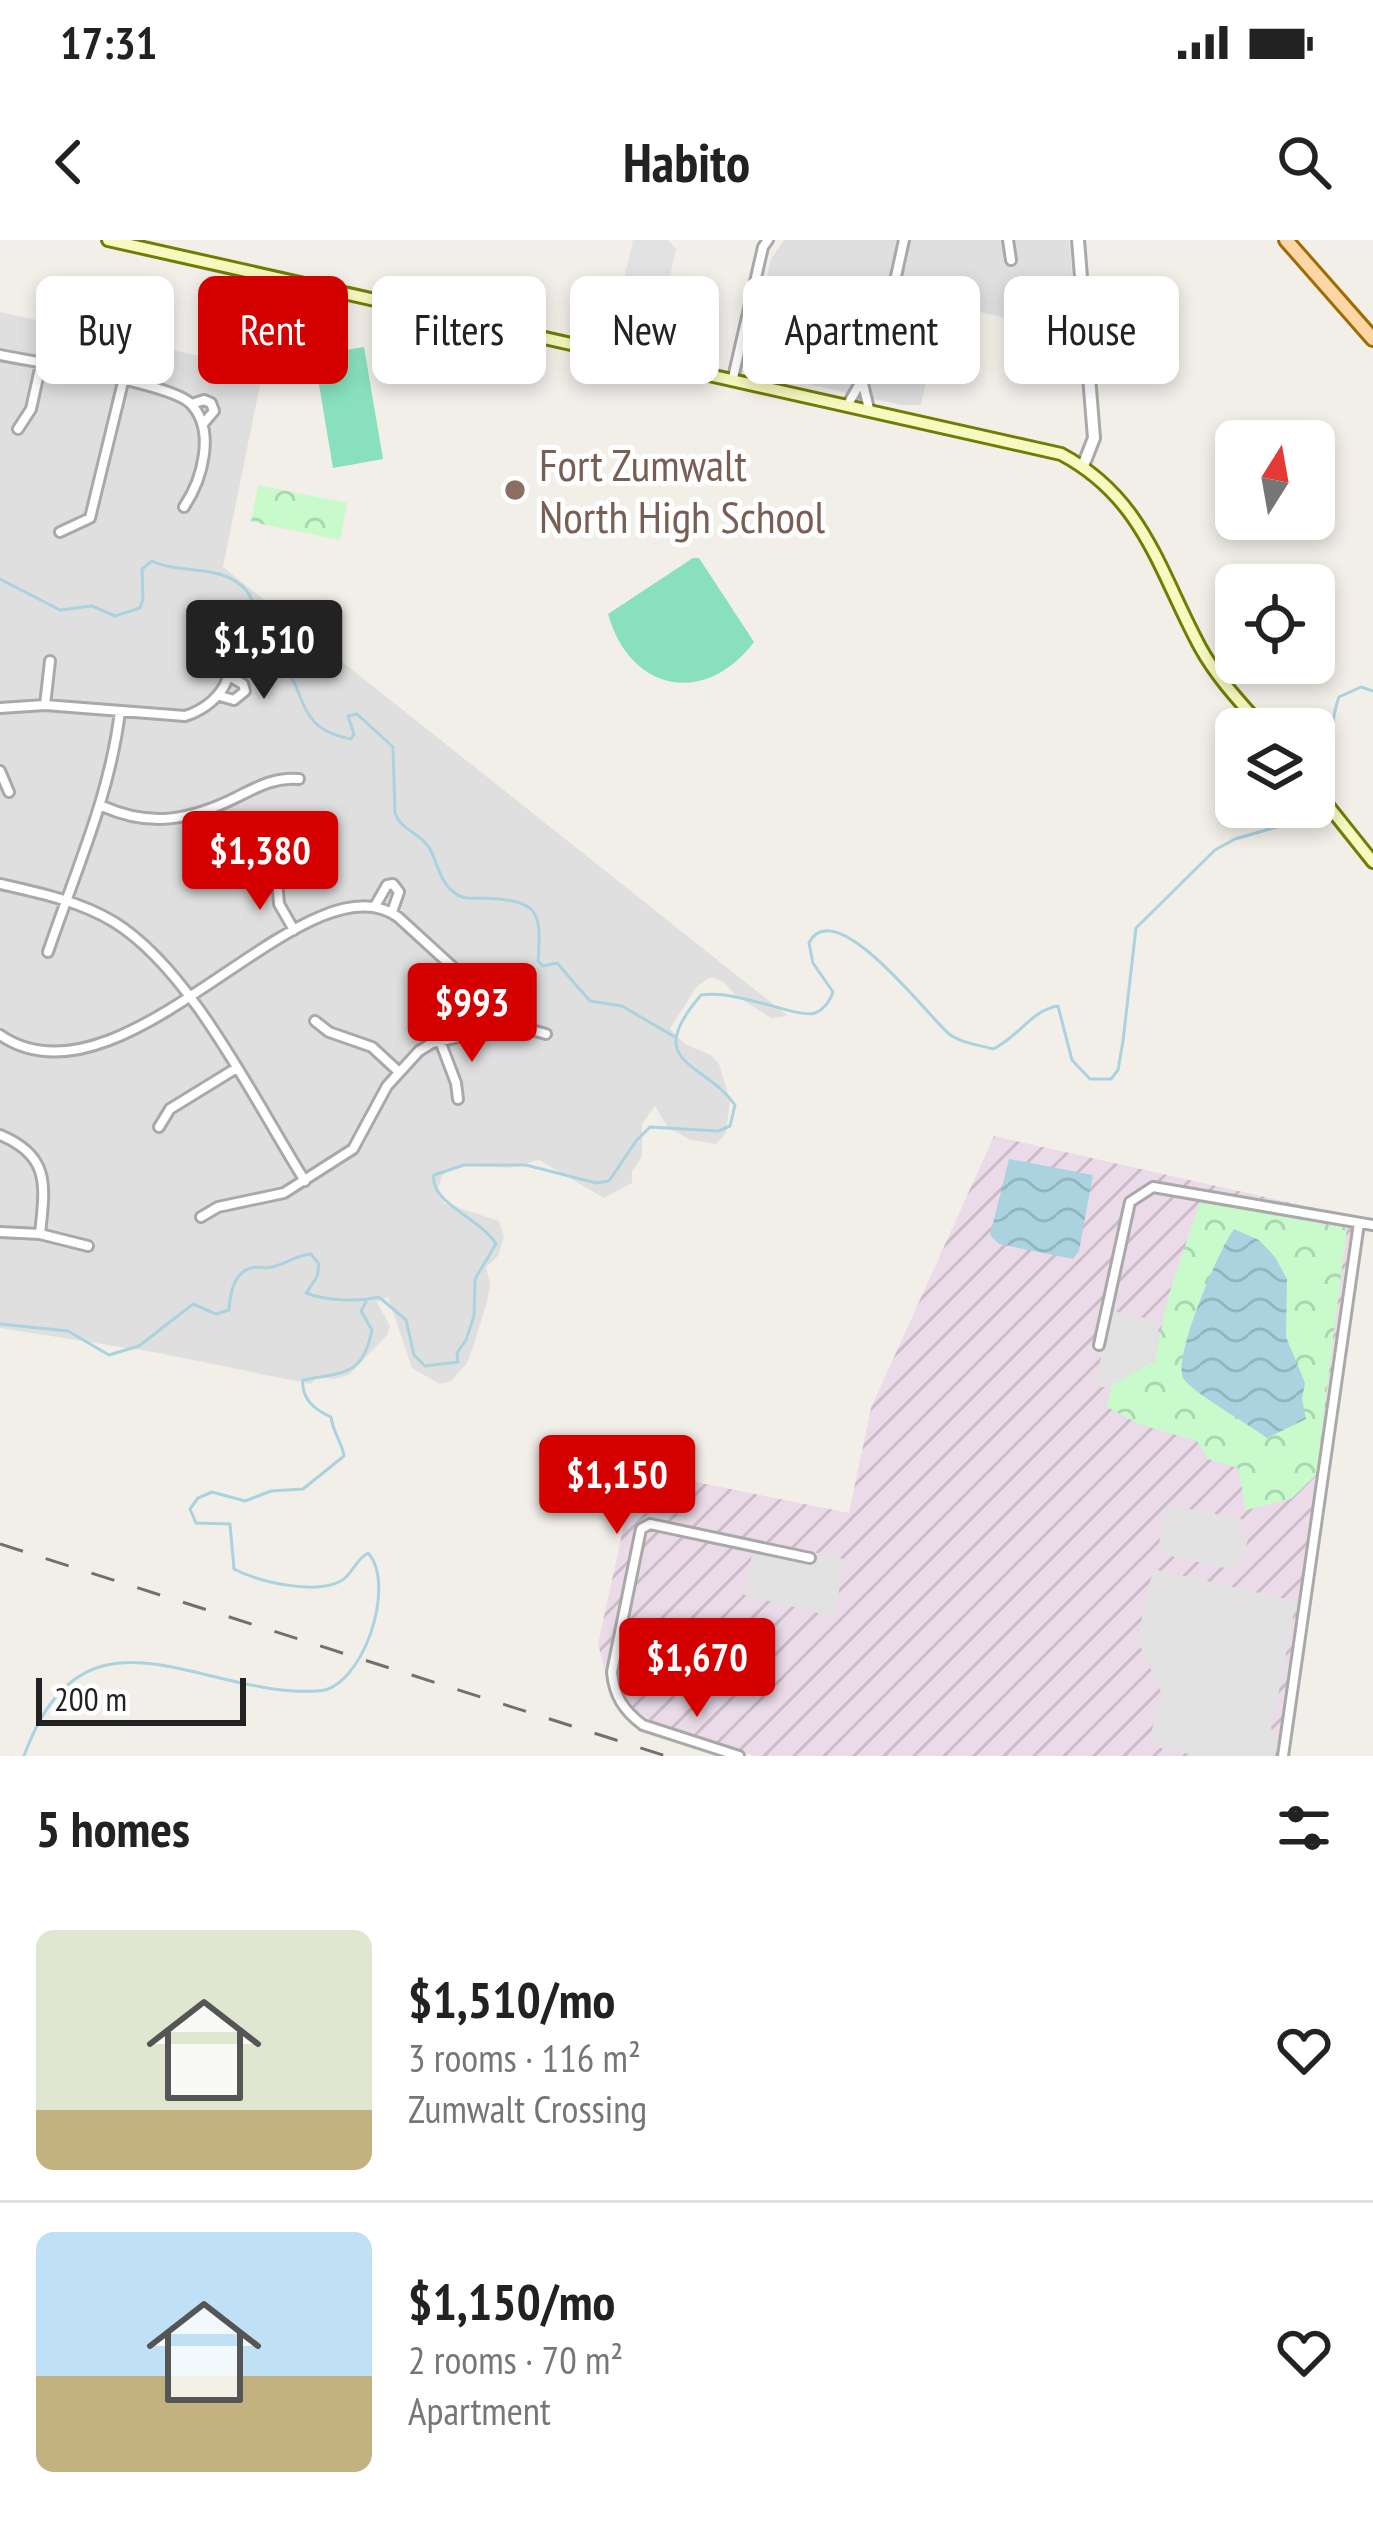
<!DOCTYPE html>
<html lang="en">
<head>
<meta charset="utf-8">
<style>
	body { margin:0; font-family:"PT Sans Narrow",sans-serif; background:#f6f6f6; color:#222; height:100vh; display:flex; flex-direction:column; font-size:45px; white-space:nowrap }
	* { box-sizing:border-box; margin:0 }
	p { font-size:39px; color:#767676 }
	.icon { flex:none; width:66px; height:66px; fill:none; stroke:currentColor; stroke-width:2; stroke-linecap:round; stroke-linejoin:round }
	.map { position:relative; height:1516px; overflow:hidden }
	.drawer { display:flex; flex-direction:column; background:#fff; flex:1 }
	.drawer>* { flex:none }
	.banner { position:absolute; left:36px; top:36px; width:1302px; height:108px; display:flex; gap:24px }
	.needle { width:78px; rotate:11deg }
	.fabs { position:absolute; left:1215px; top:180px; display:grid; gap:24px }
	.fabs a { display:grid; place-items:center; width:120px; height:120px; border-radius:18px; background:#fff; box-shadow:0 6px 18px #0003; font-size:60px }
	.scale { position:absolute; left:36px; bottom:30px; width:210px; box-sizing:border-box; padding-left:12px; border:6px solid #222; border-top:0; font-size:33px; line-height:42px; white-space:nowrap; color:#222; -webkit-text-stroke:9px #fff; paint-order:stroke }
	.price { position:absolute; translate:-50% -102px; padding:0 27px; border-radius:12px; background:#d40000; color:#fff; font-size:39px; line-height:78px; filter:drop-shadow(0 3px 6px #0008) }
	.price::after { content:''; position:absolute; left:50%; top:72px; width:36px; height:27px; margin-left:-18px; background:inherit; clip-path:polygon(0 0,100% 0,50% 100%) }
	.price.active { background:#222; color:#fff }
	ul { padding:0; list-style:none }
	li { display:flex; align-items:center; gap:36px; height:300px; padding:0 36px }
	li+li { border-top:3px solid #e0e0e0 }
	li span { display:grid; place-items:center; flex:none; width:336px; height:240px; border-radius:18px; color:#555 }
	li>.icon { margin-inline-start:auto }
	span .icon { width:144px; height:144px; fill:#fffc; stroke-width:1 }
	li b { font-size:51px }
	h2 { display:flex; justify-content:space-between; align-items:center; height:144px; padding:0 36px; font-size:51px }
	.pill { padding:0 42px; border-radius:18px; background:#fff; box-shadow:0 6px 18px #0003; font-size:42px; line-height:108px }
	.pill.active { background:#d40000; color:#fff }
	.status { display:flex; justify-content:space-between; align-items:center; height:84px; padding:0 60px; background:#fff; direction:ltr }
	.status svg { height:33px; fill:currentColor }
	header { display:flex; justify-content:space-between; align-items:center; height:156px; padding:0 36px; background:#fff; font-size:54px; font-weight:700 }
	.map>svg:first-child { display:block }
	.residential { fill:#e0dfdf }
	.industrial { fill:url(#industrial-furrows) }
	.park { fill:url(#park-crowns) }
	.pitch { fill:#88e0be }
	.parking { fill:#e2e2e2 }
	.water { fill:url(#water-waves) }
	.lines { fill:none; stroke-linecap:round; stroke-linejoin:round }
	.stream { stroke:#aad3df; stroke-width:3 }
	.minor-casing { stroke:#a9a9a9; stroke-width:14 }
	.tertiary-casing { stroke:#a9a9a9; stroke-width:16 }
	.secondary-casing { stroke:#707d05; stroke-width:16 }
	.primary-casing { stroke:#a06b00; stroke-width:18 }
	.minor { stroke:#fff; stroke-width:8 }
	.tertiary { stroke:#fff; stroke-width:10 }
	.secondary { stroke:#f7fabf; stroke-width:10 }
	.primary { stroke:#fcd6a4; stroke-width:12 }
	.rail { stroke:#707070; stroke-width:3; stroke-dasharray:24 24; stroke-linecap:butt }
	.education-dot { fill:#8d6e63; stroke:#fff; stroke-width:4.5 }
	.labels { text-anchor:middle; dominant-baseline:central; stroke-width:10; stroke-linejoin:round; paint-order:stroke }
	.education-label { font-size:45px; fill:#785e54; stroke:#fff; text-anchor:start }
</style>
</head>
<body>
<div class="status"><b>17:31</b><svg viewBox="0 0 49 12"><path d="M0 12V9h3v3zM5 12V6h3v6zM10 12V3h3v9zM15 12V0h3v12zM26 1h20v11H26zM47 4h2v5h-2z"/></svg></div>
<header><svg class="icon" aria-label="back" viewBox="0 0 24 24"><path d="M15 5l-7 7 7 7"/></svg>Habito<svg class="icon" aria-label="search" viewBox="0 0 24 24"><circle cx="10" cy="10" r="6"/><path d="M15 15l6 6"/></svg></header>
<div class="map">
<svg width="1373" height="1516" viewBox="0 0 1373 1516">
	<defs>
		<pattern id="industrial-furrows" width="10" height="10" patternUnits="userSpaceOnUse" patternTransform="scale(3)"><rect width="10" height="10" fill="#ebdbe8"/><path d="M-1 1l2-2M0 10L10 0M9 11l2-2" fill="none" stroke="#c9bcc7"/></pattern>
		<pattern id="park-crowns" width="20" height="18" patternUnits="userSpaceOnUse" patternTransform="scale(3)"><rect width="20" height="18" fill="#c8facc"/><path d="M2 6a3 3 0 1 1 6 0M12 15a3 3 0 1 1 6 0" fill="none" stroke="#acd6af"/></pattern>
		<pattern id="water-waves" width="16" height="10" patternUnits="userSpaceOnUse" patternTransform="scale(3)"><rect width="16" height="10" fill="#aad3df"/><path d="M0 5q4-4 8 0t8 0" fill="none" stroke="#92b5bf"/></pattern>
	</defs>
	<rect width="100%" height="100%" fill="#f2efe9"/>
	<path class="residential" d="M784 0H1069L1076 80 1020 81 944 64 921 165H902L753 132 747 129 748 120 771 19Z
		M0 72 263 130 223 327 788 776 771 778 735 755 724 742 711 737 697 746 670 789 685 804 711 815 719 824 730 861 726 893 716 904 691 900 668 888 655 866 642 884V916L632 932V943L604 958 539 920 508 928 465 925 453 927 442 936 438 949 444 963 499 981 504 997 498 1016 486 1027 490 1044 487 1062 474 1104 467 1123 451 1141 440 1144 412 1128 388 1057 377 1062 390 1086 387 1095 349 1135 334 1139 317 1137 311 1144 153 1112 0 1088Z"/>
	<path class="industrial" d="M994 896 1354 977 1281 1516H755L657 1484 611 1455 598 1404 636 1230 849 1273 871 1168Z"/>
	<path class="park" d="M258 245 347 263 340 300 251 282Z
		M1200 962 1347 988 1316 1235 1291 1259 1246 1270 1238 1228 1208 1219 1197 1201 1141 1185 1107 1167 1111 1146 1143 1123H1154L1169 1054Z"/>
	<path class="pitch" d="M364 107 383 219 333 228 314 115Z
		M693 318H699L754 402C705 467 630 452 608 374Z"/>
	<path class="parking" d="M633 0H668L676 9 662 71 619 61Z
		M1110 1070 1149 1079 1160 1093 1149 1124 1111 1146 1095 1148Z
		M1167 1265 1242 1279 1240 1297 1248 1300 1241 1321 1237 1320 1234 1330 1157 1313Z
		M755 1299 844 1319 835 1377 744 1355Z
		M1153 1329 1296 1361 1275 1471 1269 1483 1274 1495 1279 1496 1275 1516H1199L1160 1508 1159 1501 1150 1498 1158 1466 1167 1465 1137 1399Z"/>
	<path class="water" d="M1009 919 1093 935 1079 1011 1073 1019 999 1004 990 995Z
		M1234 989 1259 1000 1275 1017 1287 1039 1286 1097 1305 1143 1302 1159 1306 1179 1267 1198C1250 1185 1190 1151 1183 1138 1173 1116 1219 1009 1234 989Z"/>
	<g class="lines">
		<path class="stream" d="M0 339 60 370 92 366 115 376 140 368 143 359 142 329 152 321C181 335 222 323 246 350 259 365 253 387 263 403 268 410 277 412 283 421 308 460 298 489 351 499L354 494 348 476 357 474 393 507 395 573C401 590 418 592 428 606 437 618 438 642 456 654 464 660 475 658 484 658 538 661 542 669 538 721L543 726 557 723 590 761 622 766 675 797
			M1318 543C1335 517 1328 485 1339 457L1361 447 1373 451
			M0 1084 68 1091 109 1115 139 1106 193 1064 216 1074 229 1070C230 1055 233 1033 251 1028 258 1026 265 1029 272 1027 286 1024 296 1015 311 1014L319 1024 317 1037 306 1053C326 1061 358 1062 379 1057L406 1080 414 1115 425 1126 458 1122 457 1113 466 1100 474 1076 475 1039 496 1004C480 978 429 962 434 935L464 925H526L596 943 609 941 636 901 650 887 718 891 730 886 735 865C703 820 641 825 701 755 737 749 797 779 815 773 825 769 830 761 833 752L813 723 809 703C835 652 928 776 949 794 961 803 979 805 993 809 1018 798 1031 770 1058 766L1072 820 1090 839H1111L1118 830 1123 801 1136 688 1215 610 1235 599 1287 584 1302 567
			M24 1516C85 1349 200 1458 318 1451 363 1449 397 1344 368 1313 355 1320 353 1334 341 1341 315 1355 259 1342 234 1329L230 1284 196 1283 190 1269 198 1258 212 1252 245 1261 271 1251 303 1249 344 1216C342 1202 333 1193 331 1177 315 1170 301 1159 303 1140 342 1132 363 1137 372 1090L361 1071 366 1062"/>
		<g class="minor-casing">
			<path id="minor" d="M1008 0 1011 20
				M815 54 889 69
				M0 115C35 122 169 143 190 163 217 190 202 240 184 267
				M733 138 763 7 768 0
				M863 144 869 169
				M192 164 204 160 211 163 214 171 203 184
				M848 164 880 109 904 0
				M18 189 31 169 41 124
				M60 292 90 278 123 142
				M220 456 234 460 245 451 243 444 227 435
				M45 465 50 421
				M0 468 45 465 185 476C226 463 250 419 205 391
				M0 531 9 552
				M102 566C151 588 191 580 237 557 259 546 275 537 299 539
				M277 640 279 664 294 690
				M0 644C40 653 79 661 114 682 192 730 255 862 305 941
				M375 666 387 645 393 644 399 652 392 672
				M48 712C75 632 110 556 120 471
				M315 781 329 792 372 807 399 832
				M0 795C124 880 306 610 398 677L468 741 480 765 484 790
				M440 801 456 843 458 859
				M159 887 170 869 235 829
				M0 895C51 916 45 946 40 994
				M201 977 218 967 284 953 353 909 387 846 419 811 432 803 514 785 546 794
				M0 992 40 994 88 1006
				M1099 1105 1130 962 1153 947 1373 985
				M739 1516 643 1485C624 1471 614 1456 612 1432L641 1289 650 1284 810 1318
				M1283 1516 1359 983"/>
		</g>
		<g class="tertiary-casing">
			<path id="tertiary" d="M1078 0 1094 198 1083 226"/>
		</g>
		<g class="secondary-casing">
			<path id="secondary" d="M108 0 1061 214C1144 258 1159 331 1200 407 1217 438 1241 463 1264 489
				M1314 548 1373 622"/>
		</g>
		<g class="primary-casing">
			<path id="primary" d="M1286 0 1373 99"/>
		</g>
		<use href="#minor" class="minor"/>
		<use href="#tertiary" class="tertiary"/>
		<use href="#secondary" class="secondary"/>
		<use href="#primary" class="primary"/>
		<path class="rail" d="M0 1304 666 1516"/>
	</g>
	<circle class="education-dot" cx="515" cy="250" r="12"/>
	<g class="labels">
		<g class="education-label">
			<text x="539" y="224">Fort Zumwalt<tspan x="539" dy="52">North High School</tspan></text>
		</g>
	</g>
</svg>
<div class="fabs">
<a><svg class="needle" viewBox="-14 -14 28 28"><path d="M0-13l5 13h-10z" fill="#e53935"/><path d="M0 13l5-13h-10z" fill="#767676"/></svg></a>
<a><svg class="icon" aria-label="locate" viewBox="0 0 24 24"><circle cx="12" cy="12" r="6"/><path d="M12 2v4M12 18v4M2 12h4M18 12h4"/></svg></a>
<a><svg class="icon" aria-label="layers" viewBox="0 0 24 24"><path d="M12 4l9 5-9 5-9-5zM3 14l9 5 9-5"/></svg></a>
</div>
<div class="scale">200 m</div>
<b class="price active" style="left:264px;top:462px">$1,510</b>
<b class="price" style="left:260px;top:673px">$1,380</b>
<b class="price" style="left:472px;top:825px">$993</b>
<b class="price" style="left:617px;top:1297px">$1,150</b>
<b class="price" style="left:697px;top:1480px">$1,670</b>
<div class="banner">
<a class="pill">Buy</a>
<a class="pill active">Rent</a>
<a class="pill">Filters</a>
<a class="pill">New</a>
<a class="pill">Apartment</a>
<a class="pill">House</a>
</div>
</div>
<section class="drawer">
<h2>5 homes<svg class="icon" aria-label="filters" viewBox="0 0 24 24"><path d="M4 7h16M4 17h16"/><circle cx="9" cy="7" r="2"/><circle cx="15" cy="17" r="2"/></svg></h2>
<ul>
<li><span style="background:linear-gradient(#dfe7d0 75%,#c2b280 0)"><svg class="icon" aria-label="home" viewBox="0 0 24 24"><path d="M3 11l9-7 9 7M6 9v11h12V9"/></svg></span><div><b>$1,510/mo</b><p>3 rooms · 116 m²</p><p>Zumwalt Crossing</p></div><svg class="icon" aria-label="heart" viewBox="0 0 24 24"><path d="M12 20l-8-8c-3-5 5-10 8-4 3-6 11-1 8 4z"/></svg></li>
<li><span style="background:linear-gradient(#bfe0f5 60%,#c2b280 0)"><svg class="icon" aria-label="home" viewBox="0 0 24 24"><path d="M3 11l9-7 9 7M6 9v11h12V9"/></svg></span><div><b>$1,150/mo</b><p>2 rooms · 70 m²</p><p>Apartment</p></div><svg class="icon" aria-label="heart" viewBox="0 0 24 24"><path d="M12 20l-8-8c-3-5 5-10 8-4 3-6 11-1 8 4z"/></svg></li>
</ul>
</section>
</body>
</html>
